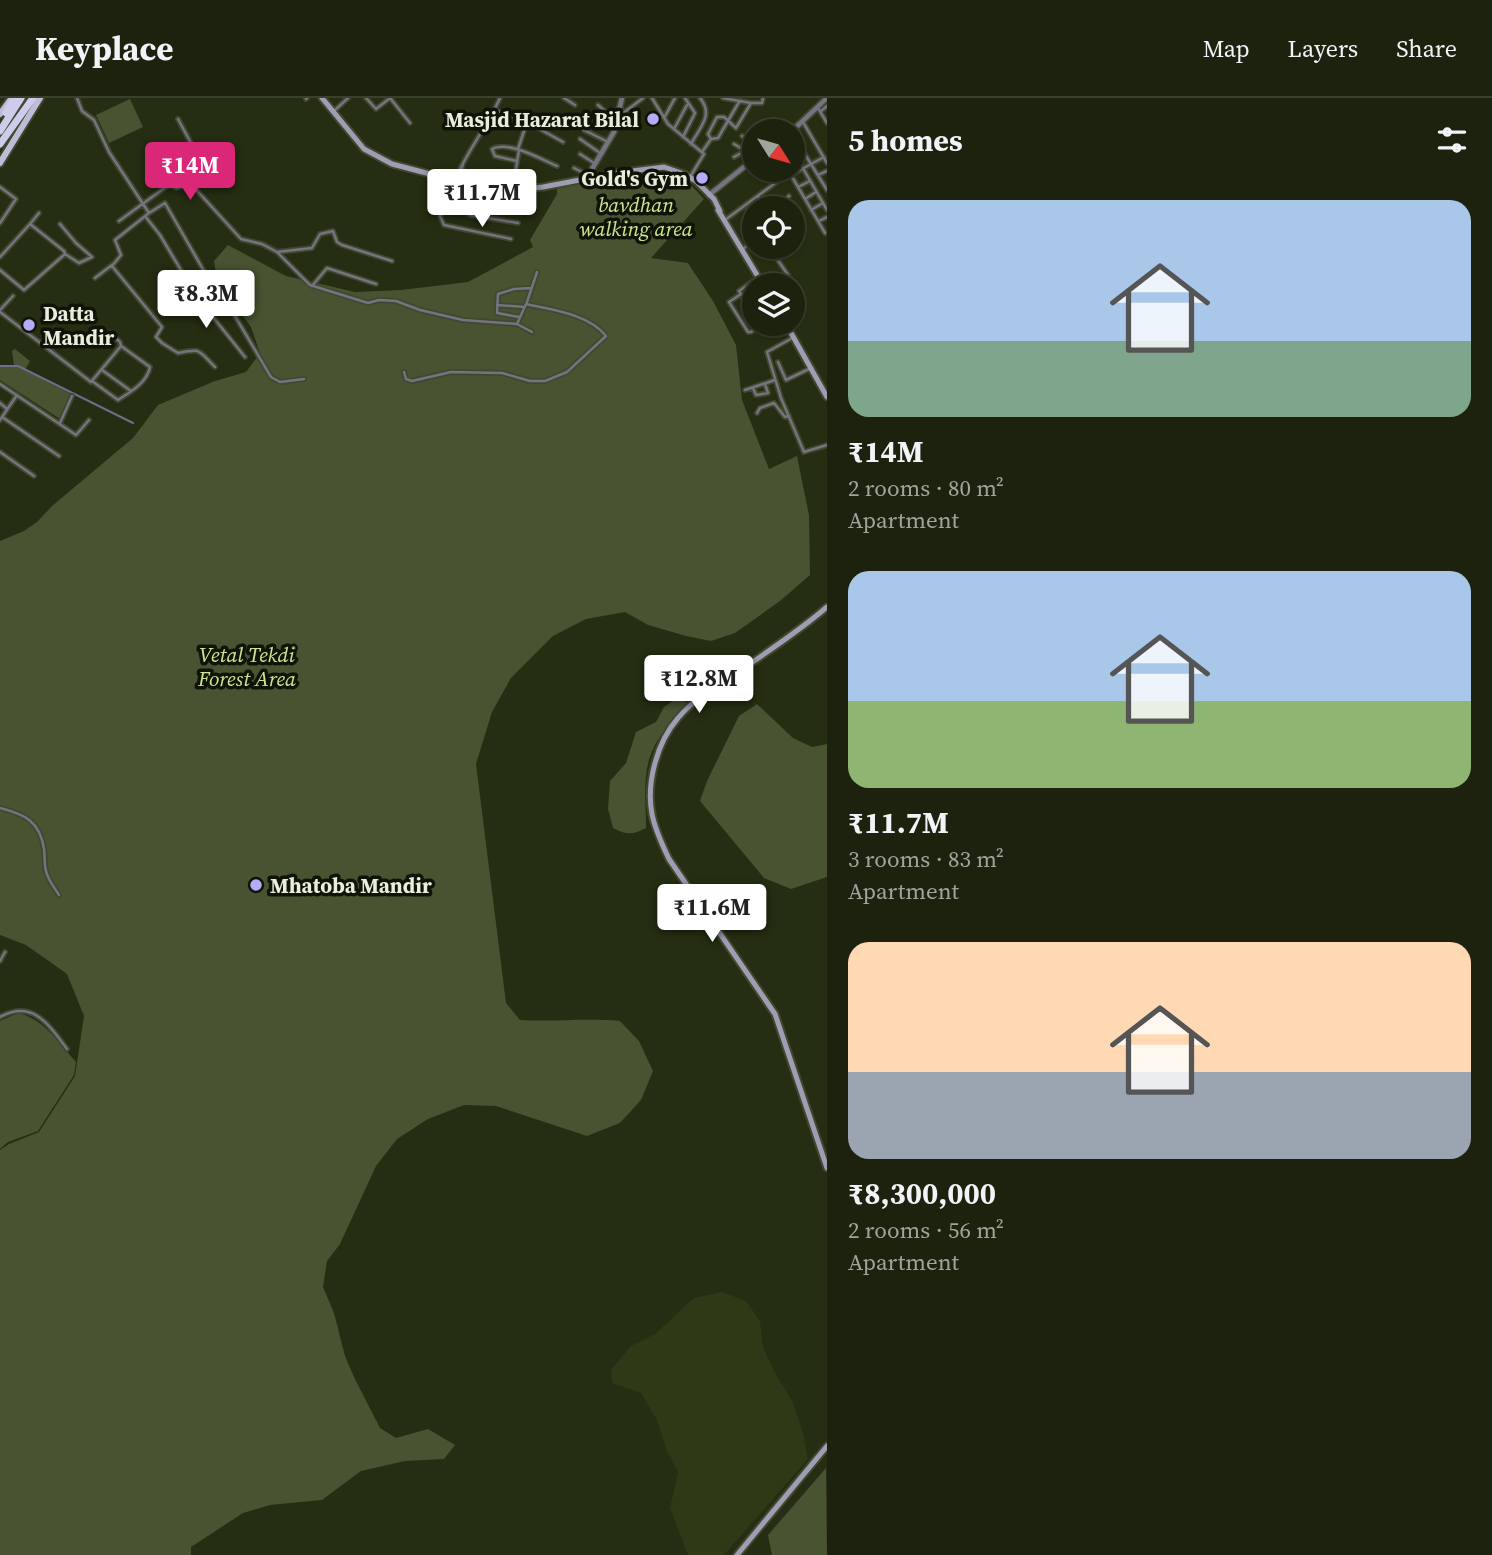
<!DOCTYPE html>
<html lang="en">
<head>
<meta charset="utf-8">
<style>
	body { margin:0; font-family:"Source Serif 4",serif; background:#292f1c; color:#f1f3f6; height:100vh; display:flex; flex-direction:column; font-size:26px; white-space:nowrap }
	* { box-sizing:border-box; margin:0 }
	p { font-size:23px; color:#a0a49e }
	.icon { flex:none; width:38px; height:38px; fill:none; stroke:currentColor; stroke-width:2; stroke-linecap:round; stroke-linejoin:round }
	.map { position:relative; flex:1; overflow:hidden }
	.sheet { display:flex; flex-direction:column; background:#1c220e; width:665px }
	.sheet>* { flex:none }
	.needle { width:46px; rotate:127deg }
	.buttons { position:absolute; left:742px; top:21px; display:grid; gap:14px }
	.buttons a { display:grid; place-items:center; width:63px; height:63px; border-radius:50%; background:#1c220e; box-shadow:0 2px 5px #0004,0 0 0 2px #3a3f2e; font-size:35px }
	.price { position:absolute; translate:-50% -60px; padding:0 16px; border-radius:7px; background:#fff; color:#222; font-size:23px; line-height:46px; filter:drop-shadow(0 2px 4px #0008) }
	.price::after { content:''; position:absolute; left:50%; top:42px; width:21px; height:16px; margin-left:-10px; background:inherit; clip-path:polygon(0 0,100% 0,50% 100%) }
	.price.on { background:#db2777; color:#fff }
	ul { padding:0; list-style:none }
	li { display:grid; align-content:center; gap:14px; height:371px; padding:0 21px }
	li span { display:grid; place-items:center; height:217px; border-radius:21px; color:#555 }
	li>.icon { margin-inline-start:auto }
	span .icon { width:126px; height:126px; fill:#fffc; stroke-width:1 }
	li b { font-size:30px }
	h2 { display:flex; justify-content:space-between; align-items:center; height:84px; padding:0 21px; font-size:30px }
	header { display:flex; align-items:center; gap:42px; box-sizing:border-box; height:98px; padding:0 35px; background:#1c220e; border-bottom:2px solid #3a3f2e }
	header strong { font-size:33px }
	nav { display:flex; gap:38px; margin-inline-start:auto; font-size:24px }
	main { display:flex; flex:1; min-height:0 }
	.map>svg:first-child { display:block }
	.built { fill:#2e3916 }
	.green { fill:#475331 }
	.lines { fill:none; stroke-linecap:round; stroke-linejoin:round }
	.stream { stroke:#6f6c8c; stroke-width:2 }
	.minor-casing { stroke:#40492e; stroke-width:6 }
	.tertiary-casing { stroke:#40492e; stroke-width:8 }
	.secondary-casing { stroke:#40492e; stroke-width:9 }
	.primary-casing { stroke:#40492e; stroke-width:10 }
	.trunk-casing { stroke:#40492e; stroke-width:10 }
	.minor { stroke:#747381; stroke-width:2.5 }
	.tertiary { stroke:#747381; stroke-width:4.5 }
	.secondary { stroke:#9e9db3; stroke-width:5 }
	.primary { stroke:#bebdd9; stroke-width:6 }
	.trunk { stroke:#cdccea; stroke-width:7 }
	.poi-dot { fill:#b4acf9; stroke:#101408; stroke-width:2.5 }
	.labels { text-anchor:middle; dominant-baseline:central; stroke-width:7; stroke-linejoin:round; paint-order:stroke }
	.poi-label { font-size:21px; font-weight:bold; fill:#e7eedd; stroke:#101408; text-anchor:end }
	.park-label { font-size:21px; font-style:italic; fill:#cae88f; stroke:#101408 }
</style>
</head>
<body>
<header>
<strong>Keyplace</strong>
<nav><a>Map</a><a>Layers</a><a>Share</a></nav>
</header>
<main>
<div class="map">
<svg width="827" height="1457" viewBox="0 0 827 1457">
	<rect width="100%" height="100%" fill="#252e12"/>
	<path class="built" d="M722 1194 746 1203 760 1223 763 1249 775 1275 793 1304 803 1335 808 1361 724 1457H688L670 1410 678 1374 667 1353 657 1322 641 1295 612 1285 611 1272 631 1248 655 1236 694 1200Z"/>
	<path class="green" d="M130 1 143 29 109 45 96 17Z
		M665 73 685 81 704 101 651 160 688 165 713 203 736 247 742 302 769 371 797 358 809 417 810 477 780 503 735 535 711 543 686 538 648 527 625 514 586 521 553 538 511 580 492 614 476 666 506 905 520 922C553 924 586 920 620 923L639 943 653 973 641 1002 620 1025 587 1038 496 1008 464 1007 428 1021 397 1041 376 1068 340 1146 327 1163 323 1189 334 1215 345 1258 354 1279 380 1330 396 1340 428 1331 455 1347 444 1361 405 1363 361 1373 322 1402 270 1407 243 1415 191 1449V1457H0V1052L9 1046 39 1034 75 978 84 918 67 876 26 847 0 837V443L24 433 37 424 52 408 133 340 158 307 215 283 246 274 260 255 251 229 217 183 214 163 228 147 286 178 355 194 401 192 468 184 533 149 530 142 557 96V90Z
		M15 251 30 263 25 272 71 296 60 321 0 282V268L14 267 12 253Z
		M681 597 687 606C672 623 655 640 649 662 643 682 646 709 646 730 633 737 626 737 613 730L608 711 610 683 626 665 636 634 656 624 664 609Z
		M757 606 793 640 812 649 827 646V779L791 791 764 780 700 703 707 683 739 618Z
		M18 915C44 921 59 945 76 964L74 977 38 1033 8 1044 0 1051V923Z
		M826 1370 827 1457H772L768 1437Z"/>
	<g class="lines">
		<path class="stream" d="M0 268H18L133 325"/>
		<g class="minor-casing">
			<path id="minor" d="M77 0 82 13 94 22 109 54 149 115 115 142 121 157 112 168 162 229 156 239 162 245 178 255C202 250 198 252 215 269
				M366 0 376 11 390 0 410 25
				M564 0 575 7
				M652 0 668 26 704 56 690 79
				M723 0 751 5
				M306 1 307 0
				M598 7 617 24
				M818 10 827 25
				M335 12 348 0
				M495 12 527 24 563 44
				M821 13 827 8
				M618 19 643 0
				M664 20 675 0
				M178 21 206 73 205 78 192 88
				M803 24 827 65
				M674 31 687 7
				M584 32 606 43
				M793 37 827 92
				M742 38 754 44
				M683 39 695 15 685 0
				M580 41 600 55
				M711 41 708 36 717 19H724L736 30 751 5H762L763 0
				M691 46C700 29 714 17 700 0
				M734 46 754 58
				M518 51 527 24
				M793 53 827 112
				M702 54 711 41 718 40 739 4
				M580 56 594 65
				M734 59 745 53
				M824 59 791 77 825 135
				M517 63 495 58 492 51C507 42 541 61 557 68
				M574 70 588 77
				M762 72H764
				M782 72 791 77
				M818 77 827 73
				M455 82C467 53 487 29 500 0
				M462 82 460 78 463 66
				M170 86 176 90 191 86 241 141 262 146 277 154 310 187 368 205 379 202 396 203 420 212 463 222 517 226 532 234
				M0 89 16 101 0 125
				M798 89 810 83
				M515 90V77L519 52
				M758 98 765 108
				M805 101 816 94
				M487 104 491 88
				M459 108 469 85
				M783 110V104L789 98
				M811 112 823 105
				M149 115 165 105 216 194 232 213 271 279 280 284 304 281
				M145 118 160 137 197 199 245 259
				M725 122 778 83
				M119 123 170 86 159 69
				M819 123 827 119
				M793 124 802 137
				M30 126 39 115
				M60 126 76 145 92 159 79 165 65 156
				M511 141 444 127 440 118 445 111 459 108 470 117 518 125
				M769 149 788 177 783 181
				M743 151 754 142
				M277 154 312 150 320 136 333 133 337 144 342 147 392 163
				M0 159 30 126 64 153 65 156 24 192 0 172
				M95 180 112 167
				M189 188 201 181
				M312 188 327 170 376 186
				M741 196 739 193 759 179
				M527 204 537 174
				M497 207 525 209
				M0 212 13 198
				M0 214 91 284 121 248
				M754 216 741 196 729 204 748 234H751L761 226
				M519 219 497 215 498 196 514 191 532 190
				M794 239 767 254 781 300 804 354 827 347
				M778 264 786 282 811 270
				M102 272 131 293
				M404 274 406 281 412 283 451 274 502 275 530 283H545L567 274 606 238C589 216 552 212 526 206L517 226
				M92 283 118 302C130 294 147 285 150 269L121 248 120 244 110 235
				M0 286 76 337 89 322
				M753 290 756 297 768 295 765 286
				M745 292 775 282
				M0 305 7 311
				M757 315 760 310 774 305 785 319 789 318
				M2 319 59 358
				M0 322 17 297
				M60 325 72 298
				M0 354 34 378
				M0 710C24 716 40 723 44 751 45 758 44 765 46 773 48 782 54 789 59 797
				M0 863 5 854
				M0 919C33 901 49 927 67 951"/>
		</g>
		<g class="tertiary-casing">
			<path id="tertiary" d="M792 33 827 0
				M586 81 614 34 622 0
				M709 97 754 61"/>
		</g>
		<g class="secondary-casing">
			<path id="secondary" d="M322 0 364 51 392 66 453 82 512 92 543 89 616 75 664 69 684 76 696 83 714 101 720 113
				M718 112 763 187
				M786 226 827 299
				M827 509C797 535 764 556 732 578 712 591 693 602 678 620 657 644 646 685 652 716 655 732 662 746 669 761L775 916 827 1070
				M737 1457 827 1348"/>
		</g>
		<g class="primary-casing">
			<path id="primary" d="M0 16 11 1
				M0 65 40 0"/>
		</g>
		<g class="trunk-casing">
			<path id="trunk" d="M6 15 14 0
				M0 33 21 0
				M0 46 33 0"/>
		</g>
		<use href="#minor" class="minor"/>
		<use href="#tertiary" class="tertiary"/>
		<use href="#secondary" class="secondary"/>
		<use href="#primary" class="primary"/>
		<use href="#trunk" class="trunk"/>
	</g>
	<g class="poi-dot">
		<circle cx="653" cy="21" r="7"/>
		<circle cx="702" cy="80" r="7"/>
		<circle cx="29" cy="227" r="7"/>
		<circle cx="256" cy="787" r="7"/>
	</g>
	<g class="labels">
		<g class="poi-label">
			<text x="639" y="21">Masjid Hazarat Bilal</text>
			<text x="688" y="80">Gold's Gym</text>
			<text x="43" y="215" text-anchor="start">Datta<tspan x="43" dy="24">Mandir</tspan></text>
			<text x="270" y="787" text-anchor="start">Mhatoba Mandir</text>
		</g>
		<g class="park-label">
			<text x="636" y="106">bavdhan<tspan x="636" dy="24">walking area</tspan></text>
			<text x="247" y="556">Vetal Tekdi<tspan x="247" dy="24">Forest Area</tspan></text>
		</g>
	</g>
</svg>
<div class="buttons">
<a><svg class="needle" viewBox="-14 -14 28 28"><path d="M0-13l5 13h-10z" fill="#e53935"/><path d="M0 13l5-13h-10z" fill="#a0a49e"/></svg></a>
<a><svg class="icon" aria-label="locate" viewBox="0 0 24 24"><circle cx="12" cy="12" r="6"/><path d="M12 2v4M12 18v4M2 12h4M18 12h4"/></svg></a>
<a><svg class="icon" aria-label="layers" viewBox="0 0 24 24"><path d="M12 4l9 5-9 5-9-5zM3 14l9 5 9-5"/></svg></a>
</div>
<b class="price on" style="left:190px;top:104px">₹14M</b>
<b class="price" style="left:482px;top:131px">₹11.7M</b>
<b class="price" style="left:206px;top:232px">₹8.3M</b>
<b class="price" style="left:699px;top:617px">₹12.8M</b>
<b class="price" style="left:712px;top:846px">₹11.6M</b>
</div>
<section class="sheet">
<h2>5 homes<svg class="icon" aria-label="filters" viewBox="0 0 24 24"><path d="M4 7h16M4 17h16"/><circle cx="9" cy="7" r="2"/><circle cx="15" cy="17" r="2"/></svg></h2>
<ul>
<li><span style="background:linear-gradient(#a9c7e8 65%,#7fa58c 0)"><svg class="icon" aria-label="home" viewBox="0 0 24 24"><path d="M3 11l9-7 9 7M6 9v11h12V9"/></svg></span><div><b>₹14M</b><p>2 rooms · 80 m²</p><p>Apartment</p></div></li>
<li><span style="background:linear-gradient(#a9c7e8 60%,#8fb573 0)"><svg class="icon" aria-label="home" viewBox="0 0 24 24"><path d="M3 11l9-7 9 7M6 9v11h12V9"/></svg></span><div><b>₹11.7M</b><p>3 rooms · 83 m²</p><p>Apartment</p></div></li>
<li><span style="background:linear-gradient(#ffd9b3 60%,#9aa5b1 0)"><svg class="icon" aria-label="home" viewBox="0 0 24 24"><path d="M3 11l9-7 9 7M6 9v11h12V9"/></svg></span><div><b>₹8,300,000</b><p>2 rooms · 56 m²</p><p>Apartment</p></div></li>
</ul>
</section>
</main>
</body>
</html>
